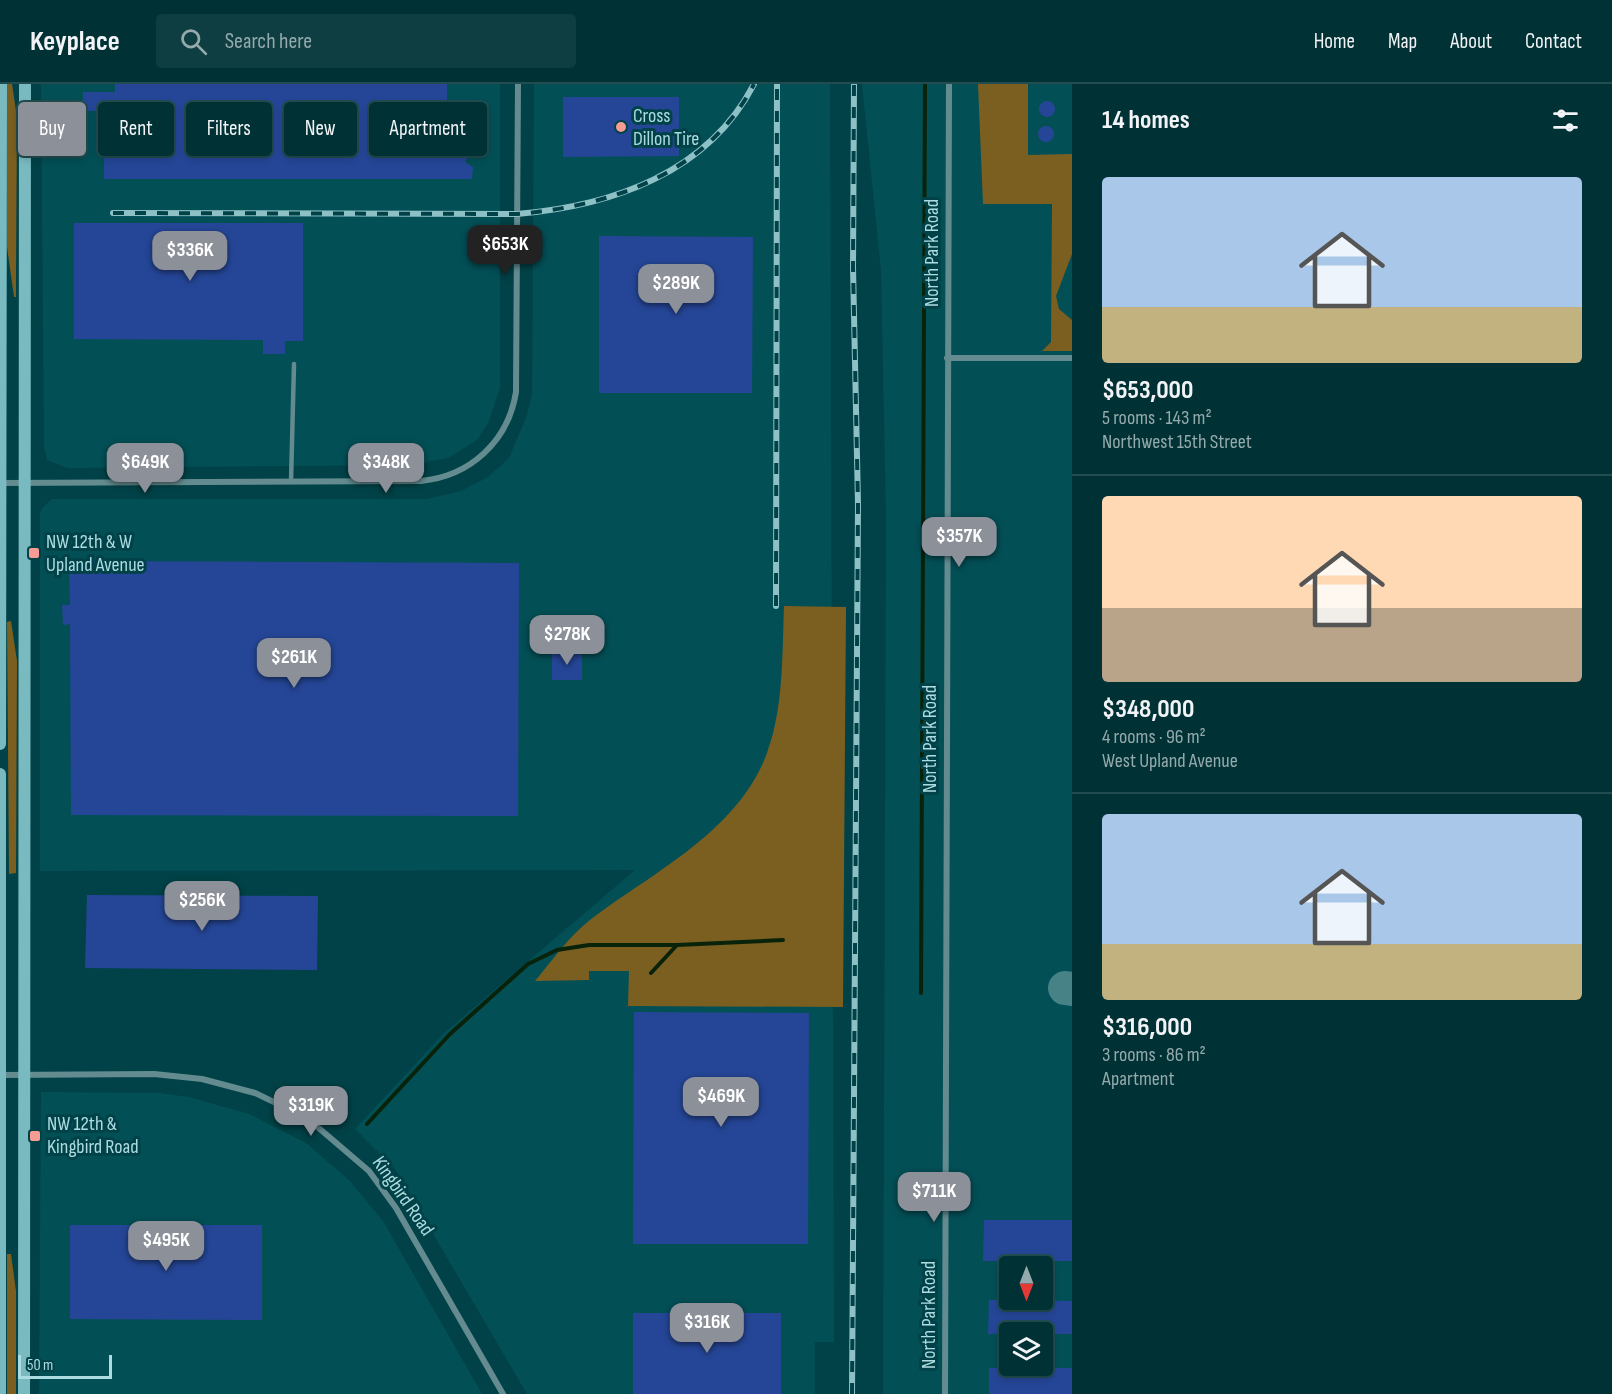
<!DOCTYPE html>
<html lang="en">
<head>
<meta charset="utf-8">
<style>
	body { margin:0; font-family:"Sofia Sans Condensed",sans-serif; background:#0e3e41; color:#f1f3f6; height:100vh; display:flex; flex-direction:column; font-size:22px; white-space:nowrap }
	* { box-sizing:border-box; margin:0 }
	p { font-size:20px; color:#95aaad }
	.icon { flex:none; width:33px; height:33px; fill:none; stroke:currentColor; stroke-width:2; stroke-linecap:round; stroke-linejoin:round }
	.map { position:relative; flex:1; overflow:hidden }
	.drawer { display:flex; flex-direction:column; background:#003235; width:540px }
	.drawer>* { flex:none }
	.guide { position:absolute; left:18px; top:18px; width:570px; height:54px; display:flex; gap:12px }
	.needle { width:39px; rotate:180deg }
	.tools { position:absolute; left:999px; top:1172px; display:grid; gap:12px }
	.tools a { display:grid; place-items:center; width:54px; height:54px; border-radius:6px; background:#003235; box-shadow:0 3px 9px #0003,0 0 0 2px #224d50; font-size:30px }
	.scale { position:absolute; left:18px; bottom:15px; width:94px; box-sizing:border-box; padding-left:6px; border:3px solid #acdce1; border-top:0; font-size:16px; line-height:21px; white-space:nowrap; color:#acdce1; -webkit-text-stroke:4px #004247; paint-order:stroke }
	.price { position:absolute; translate:-50% -51px; padding:0 14px; border-radius:12px; background:#8c9099; color:#fff; font-size:20px; line-height:39px; filter:drop-shadow(0 2px 3px #0008) }
	.price::after { content:''; position:absolute; left:50%; top:36px; width:18px; height:14px; margin-left:-9px; background:inherit; clip-path:polygon(0 0,100% 0,50% 100%) }
	.price.selected { background:#222; color:#fff }
	ul { padding:0; list-style:none }
	li { display:grid; align-content:center; gap:12px; height:318px; padding:0 30px }
	li+li { border-top:2px solid #224d50 }
	li span { display:grid; place-items:center; height:186px; border-radius:6px; color:#555 }
	li>.icon { margin-inline-start:auto }
	span .icon { width:108px; height:108px; fill:#fffc; stroke-width:1 }
	li b { font-size:26px }
	h2 { display:flex; justify-content:space-between; align-items:center; height:72px; padding:0 30px; font-size:26px }
	.tag { padding:0 21px; border-radius:6px; background:#003235; box-shadow:0 3px 9px #0003,0 0 0 2px #224d50; font-size:21px; line-height:54px }
	.tag.selected { background:#8c9099; color:#fff }
	header { display:flex; align-items:center; gap:36px; box-sizing:border-box; height:84px; padding:0 30px; background:#003235; border-bottom:2px solid #224d50 }
	header strong { font-size:28px }
	nav { display:flex; gap:33px; margin-inline-start:auto; font-size:21px }
	.search { width:420px; height:54px; background:#0e3e41; display:flex; align-items:center; gap:15px; box-sizing:border-box; padding:0 21px; border-radius:6px; color:#95aaad; font-size:22px }
	main { display:flex; flex:1; min-height:0 }
	.map>svg:first-child { display:block }
	.built { fill:#034f56; fill-rule:evenodd }
	.green { fill:#7b5f21 }
	.lines { fill:none; stroke-linecap:round; stroke-linejoin:round }
	.stream { stroke:#09230b; stroke-width:4 }
	.taxiway { stroke:#478286; stroke-width:34 }
	.building { fill:#254697 }
	.lane { stroke:#648c90; stroke-width:4.5 }
	.street { stroke:#648c90; stroke-width:6 }
	.secondary { stroke:#79bac1; stroke-width:12 }
	.rail-casing { stroke:#8ec1c6; stroke-width:6 }
	.rail { stroke:#004247; stroke-width:4; stroke-dasharray:11; stroke-linecap:butt }
	.poi-dot { fill:#f59c95; stroke:#004247; stroke-width:2 }
	.labels { text-anchor:middle; dominant-baseline:central; stroke-width:6; stroke-linejoin:round; paint-order:stroke }
	.poi-label { font-size:20px; fill:#acdce1; stroke:#004247; text-anchor:start }
	.street-label { font-size:20px; fill:#acdce1; stroke:#004247 }
</style>
</head>
<body>
<header>
<strong>Keyplace</strong>
<div class="search"><svg class="icon" aria-label="search" viewBox="0 0 24 24"><circle cx="10" cy="10" r="6"/><path d="M15 15l6 6"/></svg>Search here</div>
<nav><a>Home</a><a>Map</a><a>About</a><a>Contact</a></nav>
</header>
<main>
<div class="map">
<svg width="1072" height="1310" viewBox="0 0 1072 1310">
	<rect width="100%" height="100%" fill="#004247"/>
	<path class="built" d="M41 0H500V304L488 339 477 356 448 374 410 381 67 384 47 376 44 363Z
		M534 0H830L834 1258H815V1310H527L395 1085 355 1045 442 951 635 786 40 787V429L43 423 52 415H427L461 407 488 393 509 374 527 331 532 310Z
		M862 0H1072V1310H883L886 434 881 187ZM1010 1182H1042V1215H1010ZM1010 1248H1042V1281H1010Z
		M41 1008 159 1009 189 1013 249 1030 306 1059 349 1096 383 1137 482 1310H39Z"/>
	<path class="green" d="M7 0H12L17 34 16 189V213H14L7 163Z
		M978 0H1028V71L1072 70V170L1056 212 1059 225 1072 236V267H1042L1051 258 1052 120H983Z
		M784 522 846 523 843 923 628 922 629 887H589V896L535 897C552 877 569 852 590 836 650 790 730 752 763 679 784 631 782 574 784 522Z
		M11 537 17 577 16 789 9 790 7 538Z
		M7 1170H11L16 1207V1310H7Z"/>
	<g class="lines">
		<path class="stream" d="M651 889 677 861
			M921 909 925 0
			M367 1040 450 950 528 880 557 866 589 861H677L783 856"/>
		<path class="taxiway" d="M1065 904 1072 905"/>
	</g>
	<path class="building" d="M115 0H447V38L464 40 472 45 465 59 473 64 465 78 473 83 472 95H104V53H115V27H83V8H115Z
		M563 13H679V72L563 73Z
		M1039 25a8 8 0 1 1 16 0a8 8 0 1 1-16 0Z
		M1038 50a8 8 0 1 1 16 0a8 8 0 1 1-16 0Z
		M74 139H303V257H285V270H263V256L74 255Z
		M599 152 753 153 752 309H599Z
		M69 477 519 479 518 732 71 731 70 540 63 541 62 521H70Z
		M552 567H582V596H552Z
		M87 811 318 812 317 886 85 884Z
		M634 928 809 929 808 1160H633Z
		M984 1136H1072V1177H983Z
		M70 1141H262V1236L70 1235Z
		M989 1216 1072 1217V1250H1042V1248L988 1250Z
		M633 1229H781V1310H633Z
		M989 1284H1072V1310H989Z"/>
	<g class="lines">
		<path class="lane" d="M291 398 294 280"/>
		<path class="street" d="M947 274H1072
			M1 399 421 397C470 392 508 358 516 308L518 0
			M1 991 154 990 202 995 255 1009 307 1034 369 1087 396 1124 503 1310
			M945 1310 949 0"/>
		<path class="secondary" d="M0 660 1 0
			M0 690V1310
			M24 1310 25 0"/>
		<g class="rail-casing">
			<path id="rail" d="M113 129 517 130C612 122 708 89 754 0
				M776 522 777 0
				M852 1310 858 420 853 183 854 0"/>
		</g>
		<use href="#rail" class="rail"/>
	</g>
	<g class="poi-dot">
		<circle cx="621" cy="43" r="6"/>
		<rect x="28" y="463" width="12" height="12" rx="3"/>
		<rect x="29" y="1046" width="12" height="12" rx="3"/>
	</g>
	<g class="labels">
		<g class="poi-label">
			<text x="633" y="32">Cross<tspan x="633" dy="23">Dillon Tire</tspan></text>
			<text x="46" y="458">NW 12th &amp; W<tspan x="46" dy="23">Upland Avenue</tspan></text>
			<text x="47" y="1040">NW 12th &amp;<tspan x="47" dy="23">Kingbird Road</tspan></text>
		</g>
		<g class="street-label">
			<text transform="translate(932 169) rotate(-90)">North Park Road</text>
			<text transform="translate(930 655) rotate(-90)">North Park Road</text>
			<text transform="translate(403 1112) rotate(55)">Kingbird Road</text>
			<text transform="translate(929 1231) rotate(-90)">North Park Road</text>
		</g>
	</g>
</svg>
<div class="tools">
<a><svg class="needle" viewBox="-14 -14 28 28"><path d="M0-13l5 13h-10z" fill="#e53935"/><path d="M0 13l5-13h-10z" fill="#95aaad"/></svg></a>
<a><svg class="icon" aria-label="layers" viewBox="0 0 24 24"><path d="M12 4l9 5-9 5-9-5zM3 14l9 5 9-5"/></svg></a>
</div>
<div class="scale">50 m</div>
<b class="price selected" style="left:505px;top:192px">$653K</b>
<b class="price" style="left:190px;top:198px">$336K</b>
<b class="price" style="left:676px;top:231px">$289K</b>
<b class="price" style="left:145px;top:410px">$649K</b>
<b class="price" style="left:386px;top:410px">$348K</b>
<b class="price" style="left:959px;top:484px">$357K</b>
<b class="price" style="left:567px;top:582px">$278K</b>
<b class="price" style="left:294px;top:605px">$261K</b>
<b class="price" style="left:202px;top:848px">$256K</b>
<b class="price" style="left:721px;top:1044px">$469K</b>
<b class="price" style="left:311px;top:1053px">$319K</b>
<b class="price" style="left:934px;top:1139px">$711K</b>
<b class="price" style="left:166px;top:1188px">$495K</b>
<b class="price" style="left:707px;top:1270px">$316K</b>
<div class="guide">
<a class="tag selected">Buy</a>
<a class="tag">Rent</a>
<a class="tag">Filters</a>
<a class="tag">New</a>
<a class="tag">Apartment</a>
</div>
</div>
<section class="drawer">
<h2>14 homes<svg class="icon" aria-label="filters" viewBox="0 0 24 24"><path d="M4 7h16M4 17h16"/><circle cx="9" cy="7" r="2"/><circle cx="15" cy="17" r="2"/></svg></h2>
<ul>
<li><span style="background:linear-gradient(#a9c7e8 70%,#c2b280 0)"><svg class="icon" aria-label="home" viewBox="0 0 24 24"><path d="M3 11l9-7 9 7M6 9v11h12V9"/></svg></span><div><b>$653,000</b><p>5 rooms · 143 m²</p><p>Northwest 15th Street</p></div></li>
<li><span style="background:linear-gradient(#ffd9b3 60%,#b9a48a 0)"><svg class="icon" aria-label="home" viewBox="0 0 24 24"><path d="M3 11l9-7 9 7M6 9v11h12V9"/></svg></span><div><b>$348,000</b><p>4 rooms · 96 m²</p><p>West Upland Avenue</p></div></li>
<li><span style="background:linear-gradient(#a9c7e8 70%,#c2b280 0)"><svg class="icon" aria-label="home" viewBox="0 0 24 24"><path d="M3 11l9-7 9 7M6 9v11h12V9"/></svg></span><div><b>$316,000</b><p>3 rooms · 86 m²</p><p>Apartment</p></div></li>
</ul>
</section>
</main>
</body>
</html>
